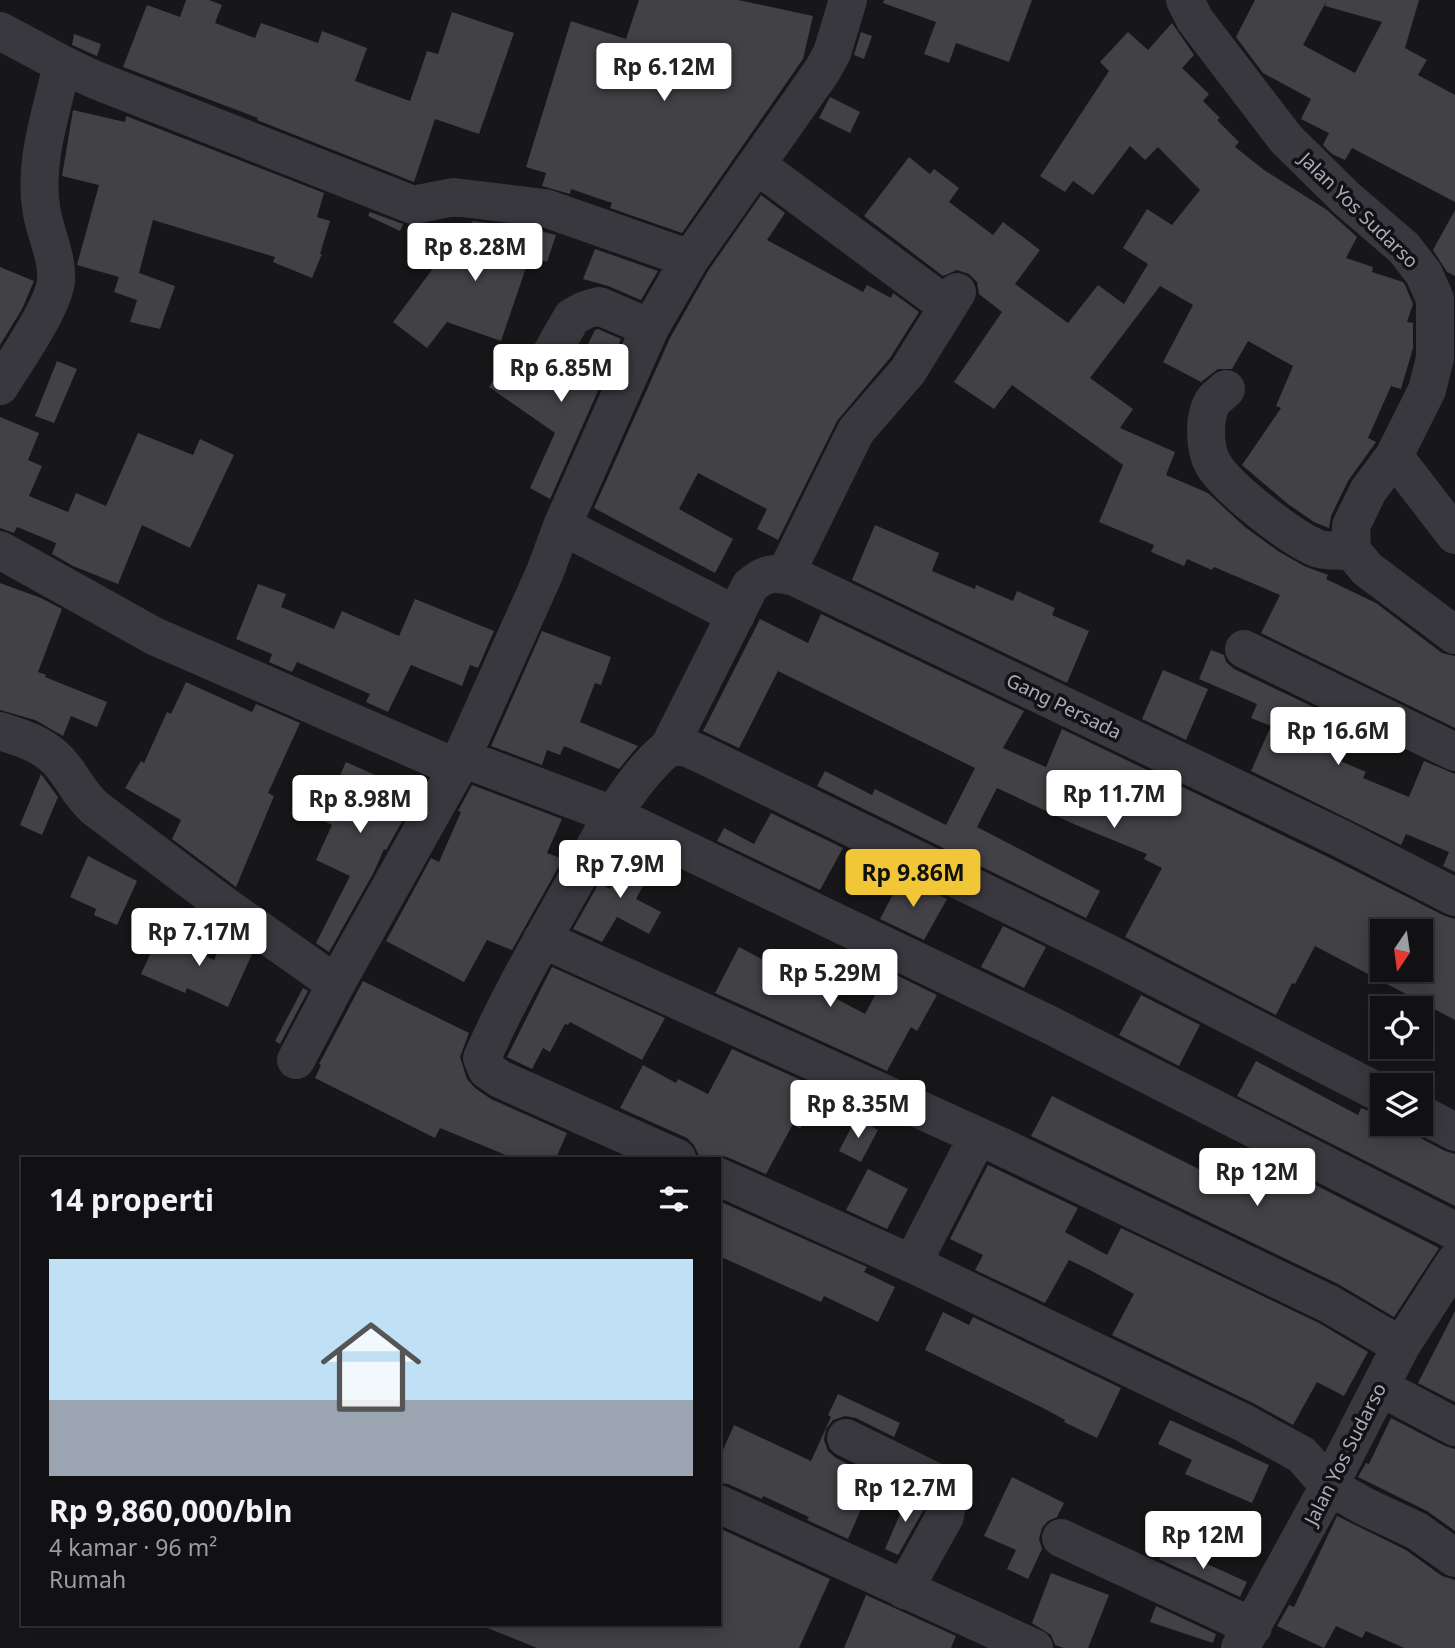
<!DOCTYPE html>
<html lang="id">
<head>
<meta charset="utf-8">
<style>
	body { margin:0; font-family:"Noto Sans",sans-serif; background:#1a1a1c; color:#f1f3f6; height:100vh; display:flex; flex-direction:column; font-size:26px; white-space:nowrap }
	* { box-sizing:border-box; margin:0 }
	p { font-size:23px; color:#9c9da0 }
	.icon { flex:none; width:38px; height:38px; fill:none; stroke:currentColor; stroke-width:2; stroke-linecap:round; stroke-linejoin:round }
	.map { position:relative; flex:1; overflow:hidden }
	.sheet { position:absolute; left:21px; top:1157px; width:700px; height:469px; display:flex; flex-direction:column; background:#111113; border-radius:0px; box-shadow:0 4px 18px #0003,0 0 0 2px #303133 }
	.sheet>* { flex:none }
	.needle { width:46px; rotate:193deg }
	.fabs { position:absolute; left:1370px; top:919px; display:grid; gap:14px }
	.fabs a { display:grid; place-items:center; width:63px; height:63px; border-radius:0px; background:#111113; box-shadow:0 4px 18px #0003,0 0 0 2px #303133; font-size:35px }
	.price { position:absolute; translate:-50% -60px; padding:0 16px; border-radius:7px; background:#fff; color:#222; font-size:23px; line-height:46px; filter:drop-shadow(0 2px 4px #0008) }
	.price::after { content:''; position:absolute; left:50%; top:42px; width:21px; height:16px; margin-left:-10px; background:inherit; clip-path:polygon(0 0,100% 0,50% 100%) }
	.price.current { background:#f1c637; color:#111 }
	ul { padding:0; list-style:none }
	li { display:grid; align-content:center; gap:14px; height:371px; padding:0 28px }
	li+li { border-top:2px solid #303133 }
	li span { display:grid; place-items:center; height:217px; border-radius:0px; color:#555 }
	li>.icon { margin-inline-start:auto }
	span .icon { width:126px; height:126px; fill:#fffc; stroke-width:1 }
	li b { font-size:30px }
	h2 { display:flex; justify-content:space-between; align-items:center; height:84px; padding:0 28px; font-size:30px }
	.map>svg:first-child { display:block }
	.building { fill:#414146; fill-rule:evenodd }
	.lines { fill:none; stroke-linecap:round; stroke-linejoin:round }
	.minor { stroke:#38383e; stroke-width:38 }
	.labels { text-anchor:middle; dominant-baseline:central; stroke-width:7; stroke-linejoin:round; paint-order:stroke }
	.street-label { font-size:19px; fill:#a9acb9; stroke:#121214 }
</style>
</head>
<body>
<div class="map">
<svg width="1455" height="1648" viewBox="0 0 1455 1648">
	<rect width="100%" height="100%" fill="#171719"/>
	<path class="building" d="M186 0H209L222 5 215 23 255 38 261 23 318 43 322 31 367 48 355 81 410 101 427 51 438 54 452 12 514 33 479 134 435 119 414 182 257 120 258 118 123 67 147 5 180 17Z
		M639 0H738L813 16 803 59 682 233 610 208 612 203 571 189 570 194 542 186 546 173 526 167 571 21 626 39Z
		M884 0H1032L1009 62 956 43 949 63 924 54 936 22 883 3Z
		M1255 0H1419L1405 48 1427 60 1418 75 1455 95V202L1352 148 1345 160 1332 154 1323 145 1329 133 1301 119 1311 99 1263 73 1236 37ZM1326 2 1325 6 1382 22 1355 73 1303 45Z
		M1172 23 1194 55 1182 68 1209 94 1203 101 1220 118 1217 120 1239 142 1235 147 1264 170 1327 210 1357 237 1346 258 1373 267 1372 272 1403 282 1405 285 1413 304 1407 322 1413 323V348L1401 389 1391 386 1368 438 1376 442 1348 481 1331 516 1329 528 1314 522 1288 504 1242 465 1281 408 1276 406 1293 366 1248 341 1232 369H1218L1201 382 1163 362 1193 305 1160 286 1090 378 1133 409 1120 428 1175 452 1166 475 1208 493 1245 527 1278 551 1304 566 1328 575 1326 579 1376 603 1442 653 1455 656V728L1261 633 1280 595 1214 567 1212 570 1187 559 1184 566 1151 552 1154 545 1099 522 1123 465 1012 385 994 409 954 382 1002 312 979 294 977 282 969 274 957 270 943 276 864 216 909 157 930 174 934 169 959 188 949 202 993 235 1003 222 1040 250 1015 284 1068 323 1098 285 1124 304 1148 264 1123 248 1147 209 1172 225 1200 190 1158 147 1145 160 1130 146 1093 195 1073 181 1065 192 1040 176 1109 71 1100 62 1128 32 1148 50Z
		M861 32 872 36 864 59 854 55Z
		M74 34 101 44 97 56 72 45Z
		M830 97 860 112 850 133 819 118Z
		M73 110 125 122 126 116 324 193 317 217 330 221 320 254H322L312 278 273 262 275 257 153 220 139 273 175 286 160 329 130 322 137 300 114 292 119 277 77 265 99 185 62 176Z
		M761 195 785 213 767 240 863 292 867 285 891 298 893 293 919 312 890 358 837 421 778 540 757 529 767 509 698 473 679 509 733 539 715 573 594 508 670 338 708 271Z
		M1455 210V276L1447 272 1433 250Z
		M370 212 403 224 400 231 368 216Z
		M473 221 510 226 525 237 528 228 556 235 547 262 530 256 501 341 447 322 427 348 393 322 437 263 440 265Z
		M595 249 658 271 641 300 608 286 583 279Z
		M0 267 34 281 22 309 0 345Z
		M598 329 621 339 550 499 530 488 555 433 489 387 499 371 542 387 547 375 552 376 564 371 572 376 595 330Z
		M57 361 77 369 54 423 35 416Z
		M0 417 39 433 28 460 42 466 29 496 68 512 76 493 106 506 138 433 193 455 200 439 234 455 190 548 142 525 118 584 73 566 52 554 56 543 17 527 14 533 0 528Z
		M875 525 939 553 932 571 975 589 976 585 1013 601 1017 591 1055 608 1052 615 1089 631 1067 683 852 580Z
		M0 583 41 598 62 609 38 672 46 675 45 677 107 702 97 727 71 716 63 736 35 720 0 710Z
		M258 584 286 594 281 607 334 629 342 611 399 636 415 599 494 631 478 668 470 665 462 686 411 665 388 712 366 702 370 694 297 662 292 672 269 662 272 654 236 639Z
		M821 614 1024 711 1003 748 1046 767 1062 729 1332 859 1445 916 1455 919V1020L1315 946 1295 984 1292 983 1276 1015 1125 937 1162 868 1144 859 1147 854 1076 825 997 788 977 827 1100 891 1086 918 817 786 825 771 872 795 875 789 946 825 975 768 778 671 739 748 703 731 760 619 808 643ZM1382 931H1421V970H1382Z
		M542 631 611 657 601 685 595 683 580 722 638 746 619 769 564 746 560 755 547 750 542 765 491 746Z
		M1211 650 1224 655 1226 662 1234 669 1353 726 1338 760 1366 772 1363 778 1409 797 1424 761 1455 774V872L1443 866 1449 852 1406 834 1401 845 1251 771 1271 726 1251 718 1257 704 1199 679Z
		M1163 670 1208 689 1186 740 1142 719Z
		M186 682 252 712 256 704 300 723 268 793 274 796 236 887 172 839 181 820 125 788 141 761 144 763 167 712 171 714Z
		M346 762 391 782 393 776 421 788 386 850 384 849 374 872 329 952 316 943 350 876 316 860 332 825 320 819Z
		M41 774 58 797 42 835 20 825Z
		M472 785 562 819 547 853 563 859 512 950 487 940 464 982 386 941 431 858 439 862 461 812 458 811Z
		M771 813 843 848 820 890 717 841 724 828 754 844Z
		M632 848 657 860 636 899 661 912 649 934 617 917 602 942 573 929 599 883 610 889Z
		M88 856 137 881 117 925 94 915 96 909 70 897Z
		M902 877 947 899 924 940 880 919Z
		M1003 926 1046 947 1024 988 981 967Z
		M226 933 253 952 228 1007 187 988 185 993 141 974 159 935 214 960Z
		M739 947 865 1014 888 971 937 995 917 1031 911 1027 887 1071 715 993Z
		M552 967 665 1018 642 1060 570 1022 568 1025 565 1024 550 1052 543 1048 532 1069 507 1057Z
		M363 981 469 1033 460 1057 467 1079 475 1088 491 1099 567 1133 556 1158H513L440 1128 435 1138 315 1078 321 1065 319 1064Z
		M303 988 308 991 280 1044 275 1041Z
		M1141 995 1200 1025 1179 1066 1119 1035Z
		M732 1049 821 1089 800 1129 793 1124 766 1174 727 1157 717 1155 703 1158 699 1156 694 1145 687 1138 620 1108 643 1065 676 1083 678 1079 708 1094Z
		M1256 1061 1358 1115 1361 1108 1382 1116V1124H1402L1411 1133 1445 1151 1455 1154V1206L1237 1096Z
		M1052 1096 1223 1181 1241 1147 1439 1248 1394 1317 1338 1284 1031 1136Z
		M856 1118 878 1130 861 1162 839 1151Z
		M988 1165 1078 1208 1065 1232 1107 1255 1121 1228 1319 1323 1368 1352 1344 1396 1317 1382 1293 1425 1253 1403 1112 1335 1134 1294 1088 1269 1069 1260 1045 1303 975 1270 983 1255 950 1239Z
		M868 1169 908 1189 887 1229 846 1210Z
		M719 1201 867 1267 864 1272 895 1287 878 1322 824 1296 821 1302 719 1256Z
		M1455 1311V1402L1418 1383Z
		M943 1312 969 1325 973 1317 1121 1388 1097 1438 1064 1422 1065 1420 1043 1408 925 1350Z
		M838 1394 900 1423 894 1437 856 1418 845 1416 833 1420 826 1429 824 1440 828 1451 836 1458 875 1477 848 1539 807 1520 809 1517 763 1496 762 1499 728 1484 719 1483V1459L734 1425 811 1461 831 1417 828 1415Z
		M1391 1418 1445 1446 1455 1449V1531L1427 1511 1358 1477 1366 1463 1369 1464Z
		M1170 1420 1269 1465 1252 1503 1185 1474 1192 1460 1158 1444Z
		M1012 1477 1064 1503 1057 1517 1048 1521 1042 1528 1039 1539 1042 1549 1028 1579 1007 1569 1016 1550 984 1536Z
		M909 1493 922 1500 924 1509 898 1555 885 1549Z
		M1337 1516 1406 1550 1442 1576 1455 1580V1648H1404L1366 1631 1362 1638 1336 1626 1324 1648 1277 1626 1289 1605 1294 1607Z
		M719 1528 830 1579 799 1648H537L480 1625 719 1624Z
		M1165 1545 1247 1582 1240 1597 1159 1559Z
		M1051 1573 1109 1595 1088 1648H1064L1055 1645 1051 1635 1032 1623Z
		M866 1595 956 1636 951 1648H844Z
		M1156 1606 1216 1634 1213 1643 1150 1622Z"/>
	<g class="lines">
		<path class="minor" d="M1185 0 1195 20 1286 139 1347 199 1404 248 1424 274 1435 299V358L1427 390 1394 456 1368 491 1351 526 1352 551 1367 569 1455 635
			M0 31 62 64C52 111 34 159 41 207 44 232 58 256 56 281 53 308 15 361 0 386
			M62 64 93 79 413 205 454 197 545 208 690 259 822 71 832 53 848 0
			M757 165 947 306
			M551 354 572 317 585 310 599 306 650 328
			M1226 389C1223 393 1217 396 1214 400 1203 415 1204 448 1213 464 1226 487 1289 536 1314 547 1324 552 1340 550 1352 551
			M1394 456 1455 535
			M562 526 736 615
			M0 550 154 636 457 768 545 572 562 526 650 328 690 259
			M785 575 856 431 908 371 957 292
			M1244 649 1455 752
			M0 731C25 739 49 746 65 769 77 785 80 794 95 808L221 903 336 984
			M669 747 750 586C766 572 774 572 795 577L1342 839 1455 897
			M462 758 613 815 1048 1024 1455 1231
			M542 939 1000 1146 1329 1304 1401 1346
			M296 1060 336 984 457 768
			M1421 1114 1455 1132
			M677 1158 500 1079 487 1070 482 1058C509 996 544 937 577 878 603 833 628 781 669 747H685L703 755 1108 953 1382 1094
			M719 1177 917 1266 1244 1423 1302 1455 1329 1486 1364 1506 1417 1531 1455 1558
			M912 1264 978 1136
			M1380 1387 1455 1427
			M846 1438 938 1483C945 1494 948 1503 945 1516L904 1590
			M719 1504 1034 1648
			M1061 1538 1253 1627
			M1240 1648 1329 1486 1401 1346 1455 1262"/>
	</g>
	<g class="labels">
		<g class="street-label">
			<text transform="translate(1359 210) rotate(44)">Jalan Yos Sudarso</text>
			<text transform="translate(1064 706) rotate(26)">Gang Persada</text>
			<text transform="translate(1345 1454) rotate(-63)">Jalan Yos Sudarso</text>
		</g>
	</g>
</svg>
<div class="fabs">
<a><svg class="needle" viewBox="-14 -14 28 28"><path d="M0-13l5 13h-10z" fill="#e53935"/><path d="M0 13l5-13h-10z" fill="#9c9da0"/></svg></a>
<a><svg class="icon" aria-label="locate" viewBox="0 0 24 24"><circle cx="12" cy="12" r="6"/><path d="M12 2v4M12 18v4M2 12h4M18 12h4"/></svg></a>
<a><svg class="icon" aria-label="layers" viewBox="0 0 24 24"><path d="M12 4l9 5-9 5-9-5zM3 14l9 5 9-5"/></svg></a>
</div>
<b class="price" style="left:664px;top:103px">Rp 6.12M</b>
<b class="price" style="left:475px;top:283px">Rp 8.28M</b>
<b class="price" style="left:561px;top:404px">Rp 6.85M</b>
<b class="price" style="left:1338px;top:767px">Rp 16.6M</b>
<b class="price" style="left:1114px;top:830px">Rp 11.7M</b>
<b class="price" style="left:360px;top:835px">Rp 8.98M</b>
<b class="price" style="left:620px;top:900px">Rp 7.9M</b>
<b class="price current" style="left:913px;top:909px">Rp 9.86M</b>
<b class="price" style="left:199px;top:968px">Rp 7.17M</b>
<b class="price" style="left:830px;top:1009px">Rp 5.29M</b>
<b class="price" style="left:858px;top:1140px">Rp 8.35M</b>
<b class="price" style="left:1257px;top:1208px">Rp 12M</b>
<b class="price" style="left:905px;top:1524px">Rp 12.7M</b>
<b class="price" style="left:1203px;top:1571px">Rp 12M</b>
<section class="sheet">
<h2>14 properti<svg class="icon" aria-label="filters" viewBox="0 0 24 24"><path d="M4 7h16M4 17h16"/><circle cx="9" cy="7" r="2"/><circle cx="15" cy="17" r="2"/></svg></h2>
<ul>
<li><span style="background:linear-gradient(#bfe0f5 65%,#9aa5b1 0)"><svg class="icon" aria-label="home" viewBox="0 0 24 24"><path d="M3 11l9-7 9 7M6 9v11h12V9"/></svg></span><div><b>Rp 9,860,000/bln</b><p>4 kamar · 96 m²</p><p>Rumah</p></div></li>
</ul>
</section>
</div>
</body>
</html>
